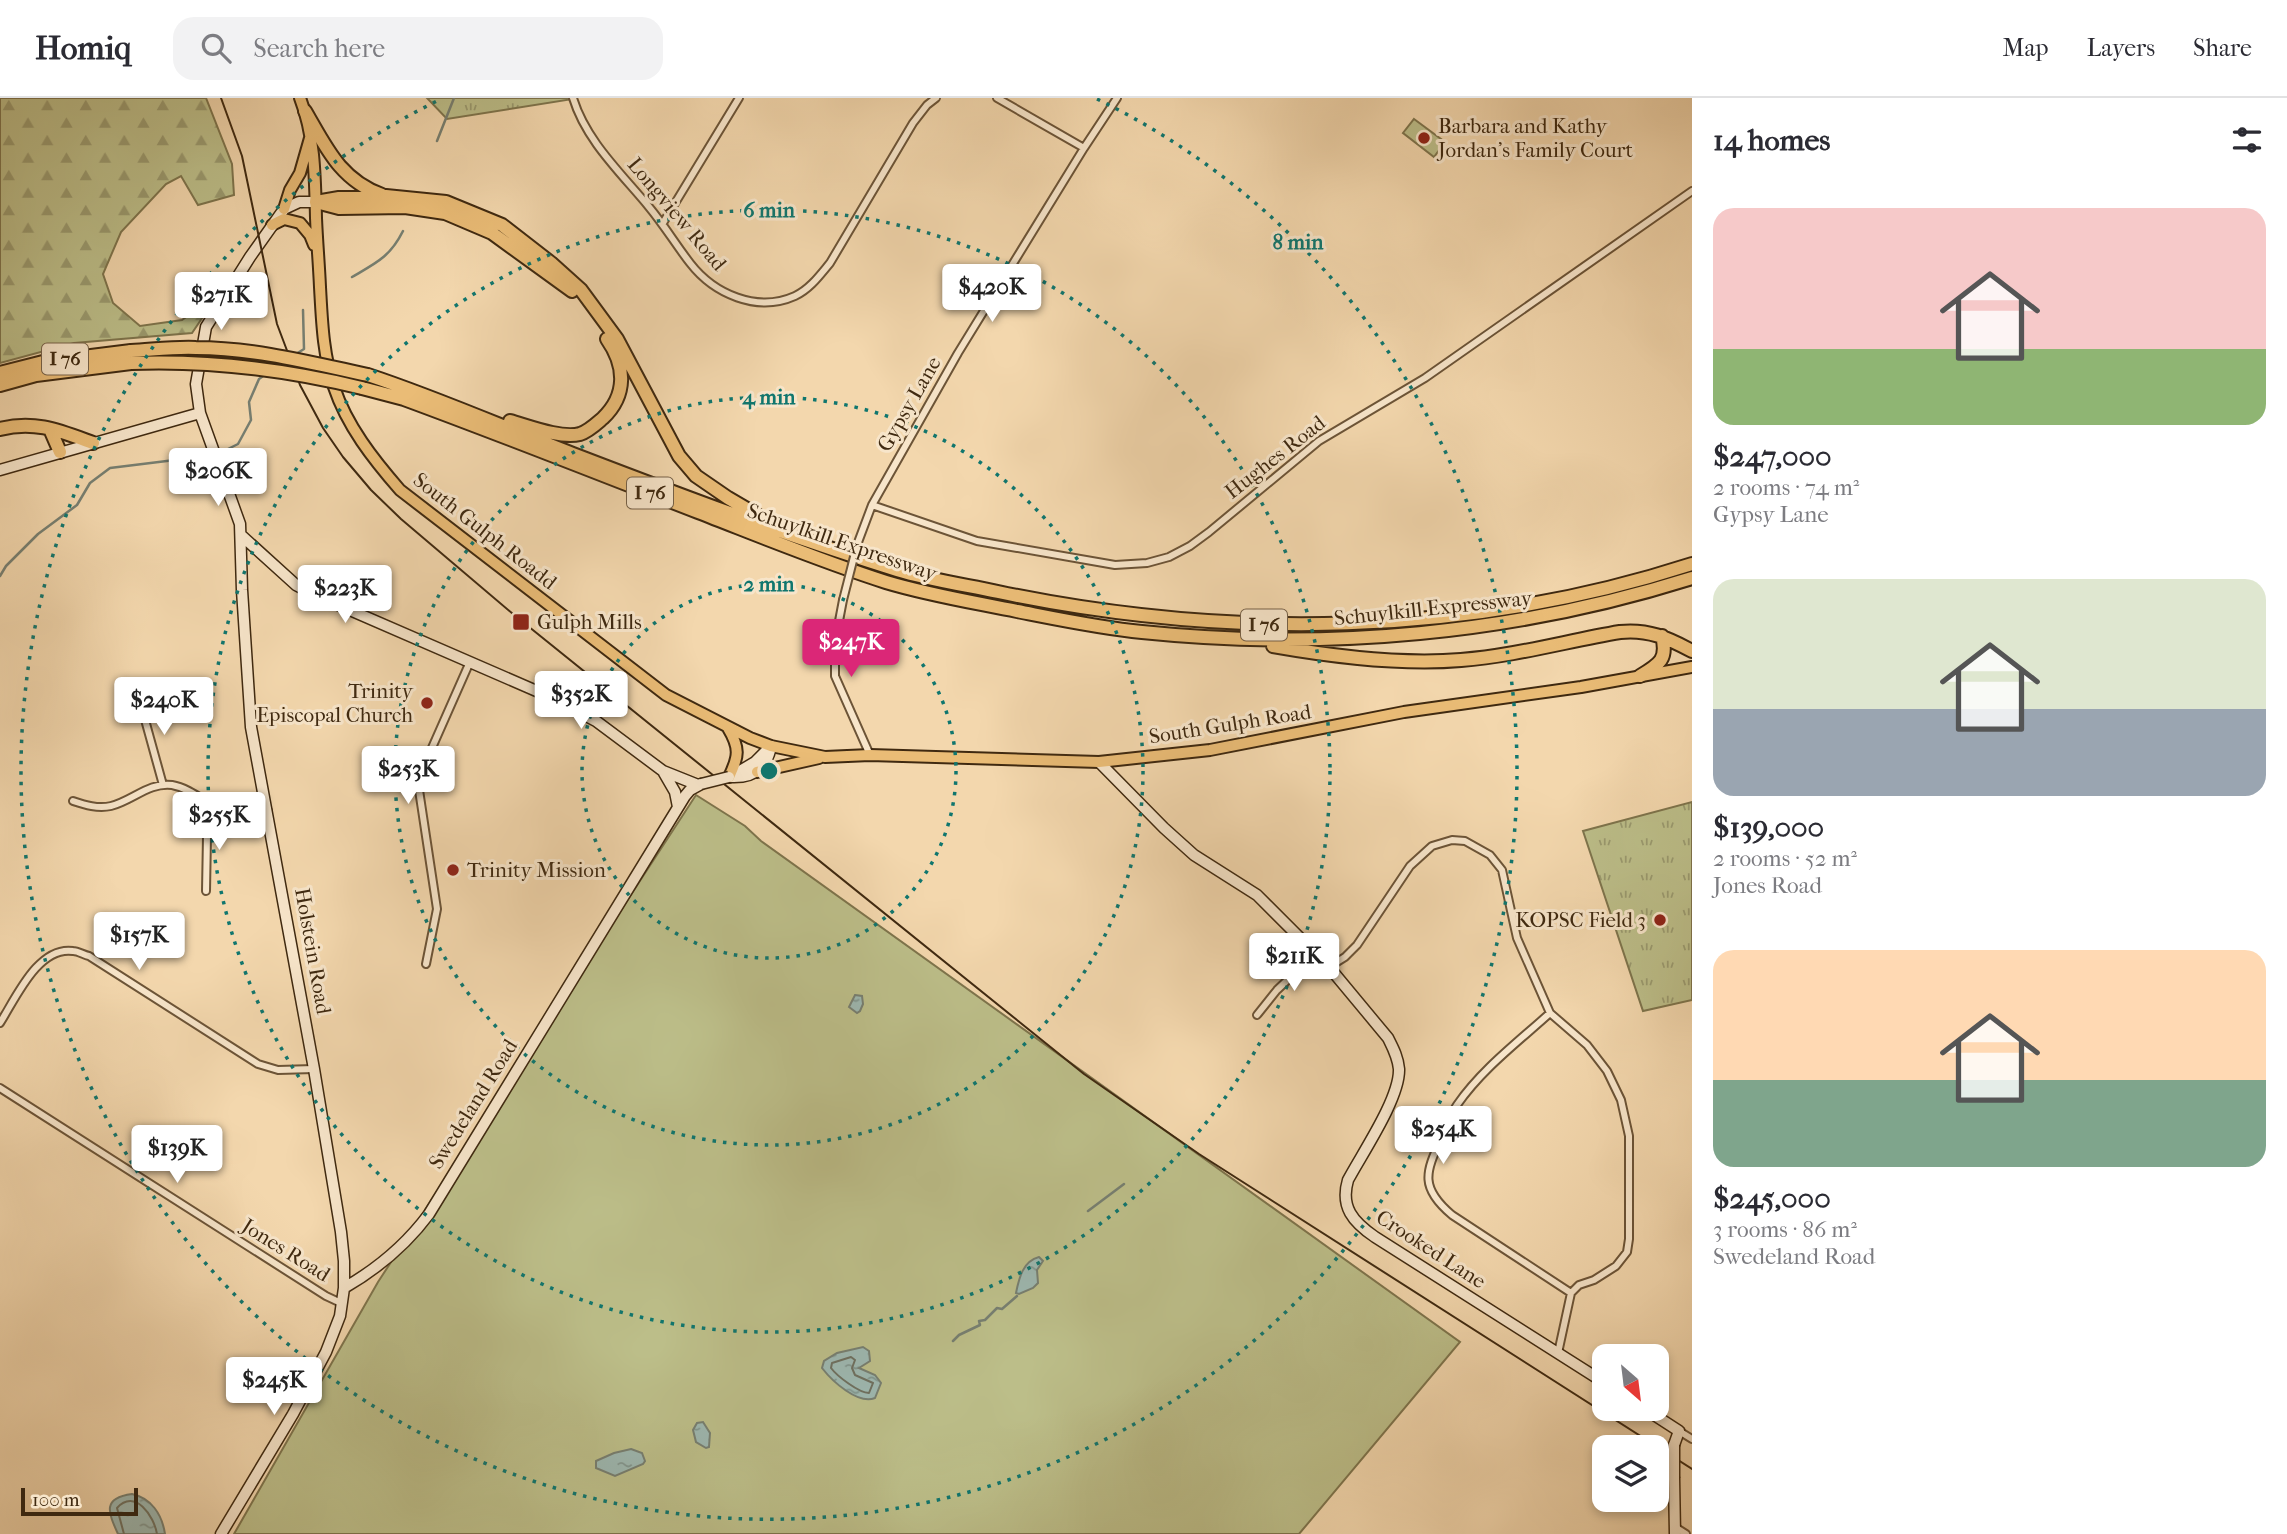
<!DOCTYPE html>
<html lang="en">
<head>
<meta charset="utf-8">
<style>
	body { margin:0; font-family:"IM FELL French Canon",serif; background:#f2f2f3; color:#2b2b33; height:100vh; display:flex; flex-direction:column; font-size:26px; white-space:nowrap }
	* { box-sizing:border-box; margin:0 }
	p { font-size:23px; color:#7c7c81 }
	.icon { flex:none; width:38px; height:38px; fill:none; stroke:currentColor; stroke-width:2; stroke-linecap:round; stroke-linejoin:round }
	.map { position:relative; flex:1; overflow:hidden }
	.drawer { display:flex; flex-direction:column; background:#fff; width:595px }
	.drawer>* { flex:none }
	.needle { width:46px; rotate:152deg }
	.controls { position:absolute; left:1592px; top:1246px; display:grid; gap:14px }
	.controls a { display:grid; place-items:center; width:77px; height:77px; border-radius:14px; background:#fff; box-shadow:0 4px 10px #0003; font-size:35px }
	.scale { position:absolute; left:21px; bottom:18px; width:117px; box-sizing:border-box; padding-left:7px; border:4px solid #3f2910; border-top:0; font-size:19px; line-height:24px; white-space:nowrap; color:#3f2910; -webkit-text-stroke:5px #f7e5ca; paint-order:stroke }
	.price { position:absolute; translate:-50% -60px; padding:0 16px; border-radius:7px; background:#fff; color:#222; font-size:23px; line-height:46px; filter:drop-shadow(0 2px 4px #0008) }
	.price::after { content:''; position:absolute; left:50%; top:42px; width:21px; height:16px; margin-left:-10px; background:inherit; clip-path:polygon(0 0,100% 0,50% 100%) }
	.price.selected { background:#db2777; color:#fff }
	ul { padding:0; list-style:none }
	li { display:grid; align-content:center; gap:14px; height:371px; padding:0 21px }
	li span { display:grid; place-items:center; height:217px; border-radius:21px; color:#555 }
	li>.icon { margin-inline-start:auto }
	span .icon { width:126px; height:126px; fill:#fffc; stroke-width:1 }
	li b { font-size:30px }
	h2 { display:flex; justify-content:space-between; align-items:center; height:84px; padding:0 21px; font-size:30px }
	header { display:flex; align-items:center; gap:42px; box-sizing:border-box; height:98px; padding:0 35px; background:#fff; border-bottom:2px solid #e1e1e2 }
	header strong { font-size:33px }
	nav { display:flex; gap:38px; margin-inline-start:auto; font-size:24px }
	.search { width:490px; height:63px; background:#f2f2f3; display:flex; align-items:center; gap:18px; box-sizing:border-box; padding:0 24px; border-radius:21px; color:#7c7c81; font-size:26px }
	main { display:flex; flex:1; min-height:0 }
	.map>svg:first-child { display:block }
	.grass { fill:#bcbe89; stroke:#7e744c; stroke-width:2 }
	.forest { fill:url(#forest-firs); stroke:#7e744c; stroke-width:2 }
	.park { fill:url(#park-tufts); stroke:#7e744c; stroke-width:2 }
	.water { fill:url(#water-ripples); stroke:#777f71; stroke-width:2 }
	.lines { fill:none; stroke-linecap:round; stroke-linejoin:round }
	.shore { stroke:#6e7060; stroke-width:2 }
	.stream { stroke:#777f71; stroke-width:2.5 }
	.street-casing { stroke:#6c5437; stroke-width:10 }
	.secondary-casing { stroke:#3f2910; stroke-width:13 }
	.primary-casing { stroke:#3f2910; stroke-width:14 }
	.highway-casing { stroke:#3f2910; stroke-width:16 }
	.street { stroke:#f7e5ca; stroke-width:6 }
	.secondary { stroke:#f7e5ca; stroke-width:10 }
	.primary { stroke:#eabc76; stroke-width:10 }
	.highway { stroke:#eabc76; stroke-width:12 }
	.tram { stroke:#3f2910; stroke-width:2 }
	.street-bridge-casing { stroke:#6c5437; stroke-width:10; stroke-linecap:butt }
	.secondary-bridge-casing { stroke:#3f2910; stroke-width:13; stroke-linecap:butt }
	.highway-bridge-casing { stroke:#3f2910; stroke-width:16; stroke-linecap:butt }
	.street-bridge { stroke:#f7e5ca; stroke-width:6 }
	.secondary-bridge { stroke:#f7e5ca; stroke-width:10 }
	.highway-bridge { stroke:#eabc76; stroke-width:12 }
	.ring { fill:none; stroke:#0f766e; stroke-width:3.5; stroke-dasharray:3.5 7 }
	.poi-dot { fill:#8f2418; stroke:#f7e5ca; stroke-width:2.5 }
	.labels { text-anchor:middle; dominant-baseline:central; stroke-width:6; stroke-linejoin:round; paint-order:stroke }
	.shield { fill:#f7e5ca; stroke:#766148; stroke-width:2 }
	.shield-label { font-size:19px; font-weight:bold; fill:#3f2910 }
	.poi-label { font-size:21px; fill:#3f2910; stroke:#f7e5ca; text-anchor:start }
	.street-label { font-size:21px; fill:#3f2910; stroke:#f7e5ca }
	.centre { fill:#0f766e; stroke:#f7e5ca; stroke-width:3.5 }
	.ring-label { font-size:21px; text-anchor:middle; font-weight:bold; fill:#0f766e; stroke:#f7e5ca; stroke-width:6; stroke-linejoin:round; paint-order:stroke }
</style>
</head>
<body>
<header>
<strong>Homiq</strong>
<div class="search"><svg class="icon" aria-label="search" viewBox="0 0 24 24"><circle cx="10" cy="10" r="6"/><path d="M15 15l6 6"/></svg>Search here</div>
<nav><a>Map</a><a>Layers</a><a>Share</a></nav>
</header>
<main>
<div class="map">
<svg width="1692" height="1436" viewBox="0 0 1692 1436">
	<defs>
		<pattern id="forest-firs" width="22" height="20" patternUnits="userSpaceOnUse" patternTransform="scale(1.75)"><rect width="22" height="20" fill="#bcbe89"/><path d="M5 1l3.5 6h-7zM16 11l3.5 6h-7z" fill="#9a9a6f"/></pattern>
		<pattern id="park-tufts" width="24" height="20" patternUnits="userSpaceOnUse" patternTransform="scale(1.75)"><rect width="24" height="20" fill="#bcbe89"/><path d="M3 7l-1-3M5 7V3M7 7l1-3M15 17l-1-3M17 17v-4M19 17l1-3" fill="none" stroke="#9a9a6f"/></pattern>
		<pattern id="water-ripples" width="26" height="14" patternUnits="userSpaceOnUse" patternTransform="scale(1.75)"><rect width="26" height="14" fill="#9db8b1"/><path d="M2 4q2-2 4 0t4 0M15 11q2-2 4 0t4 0" fill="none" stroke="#81968f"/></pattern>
	</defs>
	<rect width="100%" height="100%" fill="#f3d7ad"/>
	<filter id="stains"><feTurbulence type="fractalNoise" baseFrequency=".00286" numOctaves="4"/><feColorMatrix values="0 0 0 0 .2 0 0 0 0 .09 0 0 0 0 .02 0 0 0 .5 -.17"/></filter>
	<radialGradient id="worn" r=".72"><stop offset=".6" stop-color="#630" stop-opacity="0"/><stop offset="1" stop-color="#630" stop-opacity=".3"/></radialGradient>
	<path class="grass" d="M1414 21 1445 44 1434 59 1403 35Z
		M696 697 745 728 761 743 1460 1244 1299 1436H234L378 1184Z"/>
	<path class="forest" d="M0 0H206L232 66 234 97 198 107 181 78 166 86 121 134 103 176 113 205 140 228 182 222 219 195 192 235 74 245 0 265Z"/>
	<path class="park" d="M427 0H573V1L447 21Z
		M1692 704V902L1643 913 1583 733Z"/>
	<path class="water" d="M855 897 862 898 863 906 860 913 857 915 849 909Z
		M1039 1159 1043 1163 1037 1172 1038 1185 1033 1190 1019 1196 1016 1195C1019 1180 1023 1163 1039 1159Z
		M863 1249 869 1253 870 1263 859 1270 875 1277 881 1285 875 1300C858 1307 832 1283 822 1270L824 1263 837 1255Z
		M703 1324 710 1335 709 1349 706 1350 696 1344 693 1332 697 1325Z
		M631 1351 642 1355 645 1363 643 1366 615 1378 596 1370V1363L614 1355Z
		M132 1396C151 1400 162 1416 165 1436H118C108 1414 102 1400 132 1396Z"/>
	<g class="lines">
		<path class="shore" d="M851 1259 855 1262 852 1270 855 1277 873 1285 869 1295C859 1295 837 1278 831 1270L832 1265Z
			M124 1436 117 1410C135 1390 154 1418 157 1436"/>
		<path class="stream" d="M437 43 454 0
			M352 179C376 165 390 159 403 133
			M296 256 304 251 303 212
			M218 356 238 346 251 322 249 304 259 281 266 276
			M0 478 6 468 38 436 77 407 90 385 110 370 183 361 212 360
			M1088 1113 1124 1086
			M953 1243 959 1237 980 1227 979 1223 985 1222 997 1210 1002 1211 1017 1198"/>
		<g class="street-casing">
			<path id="street" d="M573 0C586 43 622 76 649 109 664 127 676 147 690 165 714 196 757 215 795 198 810 191 820 177 830 165L913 25 927 7 936 0
				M997 0 1084 50
				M663 125 739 0
				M872 407 977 443 1115 467 1147 465 1169 459 1190 448 1209 434 1319 343 1425 280 1692 93
				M857 447 872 407 958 255 1084 50 1117 0
				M843 502 835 544V578L870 657
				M139 600 163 687
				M73 703C85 707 98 711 111 708 132 703 149 684 172 687 195 691 213 713 236 717 246 719 258 715 268 713
				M206 793 207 738 222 711
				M426 866 437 811 419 692 431 652 469 566
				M1329 869 1345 859 1357 847 1410 768 1432 748 1452 742 1465 743 1490 757 1502 772 1517 840 1550 915 1587 947 1607 973 1621 1002 1629 1038V1141L1627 1154 1616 1168 1594 1182 1579 1187 1571 1195 1558 1255
				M1550 915C1518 944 1482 971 1457 1007 1450 1017 1446 1030 1441 1041 1425 1075 1420 1090 1452 1117L1571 1195
				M1257 917 1277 892 1315 856
				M0 925C16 900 38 848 73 853 78 853 84 857 89 858L258 966 278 972 314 971
				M0 990 326 1198 341 1205
				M1679 1333 1692 1341
				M1675 1429 1686 1436"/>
		</g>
		<g class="secondary-casing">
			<path id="secondary" d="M0 372 200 315
				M242 438 296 487 313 496 548 598 596 623 663 673 698 687
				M1099 664 1164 730 1194 757 1257 797 1329 869 1388 940C1393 950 1398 959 1399 971 1400 1000 1363 1054 1348 1082 1340 1109 1353 1124 1375 1139L1605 1285
				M664 675 675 694 678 709
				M730 679 755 664 771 648
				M731 679C754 680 767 670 771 648
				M344 1190C377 1171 406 1147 429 1116L685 698 690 692 701 686
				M1645 1311 1679 1333 1674 1347
				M1674 1380 1675 1436
				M221 1436 293 1316 326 1254 340 1218 344 1190V1163L341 1134 314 971 251 629 242 492 240 426 200 315 196 286 206 229 250 159 284 111 299 104H316"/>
		</g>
		<g class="primary-casing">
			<path id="primary" d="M300 0C315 39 315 79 316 120 317 144 319 166 320 189 322 224 323 256 334 289 347 328 373 361 400 392L666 597 750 640 771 648 825 659 870 657 1099 664 1210 652 1404 614 1581 589 1692 569
				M284 111 290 92 300 75 310 40
				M272 127 284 121 300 125 310 137 314 147
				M728 630C740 650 739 658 729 679
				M757 674 819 660"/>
		</g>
		<g class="highway-casing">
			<path id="highway" d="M305 13C326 49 340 82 382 97
				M316 104 339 100 386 98 446 104 502 127 551 165 581 192 617 241 679 358 696 378 728 400 764 421
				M320 105 339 110 405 109 445 115 492 135 572 193
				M0 275 43 264 131 253
				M368 277C438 300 505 330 573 356 680 397 788 438 897 472 930 482 965 487 998 494 1228 542 1467 539 1692 466
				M0 287 36 277 131 265
				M362 290 404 301C502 337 600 376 698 414 760 438 823 464 886 484 929 497 973 504 1017 513 1058 521 1100 530 1142 534 1326 553 1515 536 1692 480
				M510 323C528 328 561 341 580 336 589 333 596 326 603 320 627 297 626 268 607 241
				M0 331C35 322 60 333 93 345
				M50 331 60 354
				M1273 548C1330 558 1403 567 1461 562 1514 558 1567 543 1620 534 1648 531 1668 540 1692 553
				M1640 578C1660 566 1668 561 1662 538"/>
		</g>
		<use href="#street" class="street"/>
		<use href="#secondary" class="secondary"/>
		<use href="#primary" class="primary"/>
		<use href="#highway" class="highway"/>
		<path class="tram" d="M221 0 242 58 277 226 300 287 323 330 343 359 371 392 401 421 513 516 1084 976 1199 1056 1692 1371"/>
		<g class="street-bridge-casing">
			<path id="street-bridge" d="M843 502 857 447"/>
		</g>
		<g class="secondary-bridge-casing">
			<path id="secondary-bridge" d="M701 686 729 679
				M1674 1347V1380"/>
		</g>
		<g class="highway-bridge-casing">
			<path id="highway-bridge" d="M131 253C152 252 174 249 196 250 254 250 312 265 368 277
				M131 265C211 262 284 271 362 290"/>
		</g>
		<use href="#street-bridge" class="street-bridge"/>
		<use href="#secondary-bridge" class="secondary-bridge"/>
		<use href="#highway-bridge" class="highway-bridge"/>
	</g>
	<g class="ring">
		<circle cx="769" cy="673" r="187"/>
		<circle cx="769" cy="673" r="374"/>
		<circle cx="769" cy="673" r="561"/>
		<path d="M1097 1A748 748 0 1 1 441 1"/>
	</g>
	<g class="poi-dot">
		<circle cx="1424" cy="40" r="7"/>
		<rect x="512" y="515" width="18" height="18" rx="3.5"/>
		<circle cx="427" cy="605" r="7"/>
		<circle cx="453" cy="772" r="7"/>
		<circle cx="1660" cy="822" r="7"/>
	</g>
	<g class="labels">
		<g class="shield">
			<rect x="42" y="245.5" width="46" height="31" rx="5"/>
			<rect x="627" y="379.5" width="46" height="31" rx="5"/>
			<rect x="1241" y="511.5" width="46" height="31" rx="5"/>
		</g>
		<g class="shield-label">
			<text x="65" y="261">I 76</text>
			<text x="650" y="395">I 76</text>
			<text x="1264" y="527">I 76</text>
		</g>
		<g class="poi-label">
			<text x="1438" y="28">Barbara and Kathy<tspan x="1438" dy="24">Jordan's Family Court</tspan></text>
			<text x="537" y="524">Gulph Mills</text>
			<text x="413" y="593" text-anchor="end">Trinity<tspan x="413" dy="24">Episcopal Church</tspan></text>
			<text x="467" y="772">Trinity Mission</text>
			<text x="1646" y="822" text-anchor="end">KOPSC Field 3</text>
		</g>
		<g class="street-label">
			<text transform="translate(677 116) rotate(50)">Longview Road</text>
			<text transform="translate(909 306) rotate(-60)">Gypsy Lane</text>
			<text transform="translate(1275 359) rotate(-38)">Hughes Road</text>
			<text transform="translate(485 433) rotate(38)">South Gulph Roadd</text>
			<text transform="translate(842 444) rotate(19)">Schuylkill Expressway</text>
			<text transform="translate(1433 510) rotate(-6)">Schuylkill Expressway</text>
			<text transform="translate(1230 626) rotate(-9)">South Gulph Road</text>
			<text transform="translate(313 853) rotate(80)">Holstein Road</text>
			<text transform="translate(473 1006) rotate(-58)">Swedeland Road</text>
			<text transform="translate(1431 1151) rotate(33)">Crooked Lane</text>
			<text transform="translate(286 1152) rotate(32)">Jones Road</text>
		</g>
	</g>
	<circle cx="769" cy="673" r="10" class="centre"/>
	<g class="ring-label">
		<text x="769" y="119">6 min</text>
		<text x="1298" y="151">8 min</text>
		<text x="769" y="306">4 min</text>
		<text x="769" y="493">2 min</text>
	</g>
	<rect width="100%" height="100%" filter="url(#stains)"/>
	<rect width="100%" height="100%" fill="url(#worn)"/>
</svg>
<div class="controls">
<a><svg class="needle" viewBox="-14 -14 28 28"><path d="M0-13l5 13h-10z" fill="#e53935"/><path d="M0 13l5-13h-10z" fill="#7c7c81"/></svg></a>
<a><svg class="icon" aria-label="layers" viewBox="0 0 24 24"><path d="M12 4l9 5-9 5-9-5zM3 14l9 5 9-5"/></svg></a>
</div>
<div class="scale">100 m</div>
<b class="price" style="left:992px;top:226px">$420K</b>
<b class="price" style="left:221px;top:234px">$271K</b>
<b class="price" style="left:218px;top:410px">$206K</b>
<b class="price" style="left:345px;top:527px">$223K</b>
<b class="price selected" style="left:851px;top:581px">$247K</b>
<b class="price" style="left:581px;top:633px">$352K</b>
<b class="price" style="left:164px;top:639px">$240K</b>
<b class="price" style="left:408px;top:708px">$253K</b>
<b class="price" style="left:219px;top:754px">$255K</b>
<b class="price" style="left:139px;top:874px">$157K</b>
<b class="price" style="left:1294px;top:895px">$211K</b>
<b class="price" style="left:1443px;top:1068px">$254K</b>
<b class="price" style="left:177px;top:1087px">$139K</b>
<b class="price" style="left:274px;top:1319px">$245K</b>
</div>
<section class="drawer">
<h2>14 homes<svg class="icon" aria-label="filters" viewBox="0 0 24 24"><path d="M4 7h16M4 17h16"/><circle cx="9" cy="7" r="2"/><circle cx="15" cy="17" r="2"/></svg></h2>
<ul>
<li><span style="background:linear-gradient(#f6c9c9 65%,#8fb573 0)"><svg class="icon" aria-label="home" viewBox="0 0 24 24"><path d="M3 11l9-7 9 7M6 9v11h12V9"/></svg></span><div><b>$247,000</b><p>2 rooms · 74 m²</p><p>Gypsy Lane</p></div></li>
<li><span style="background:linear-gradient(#dfe7d0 60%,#9aa5b1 0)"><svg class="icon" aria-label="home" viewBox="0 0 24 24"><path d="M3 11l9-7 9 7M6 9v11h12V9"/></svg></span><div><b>$139,000</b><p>2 rooms · 52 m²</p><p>Jones Road</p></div></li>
<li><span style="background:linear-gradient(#ffd9b3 60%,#7fa58c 0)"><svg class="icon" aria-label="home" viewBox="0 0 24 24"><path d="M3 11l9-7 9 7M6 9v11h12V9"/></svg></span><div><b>$245,000</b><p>3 rooms · 86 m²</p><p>Swedeland Road</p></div></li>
</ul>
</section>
</main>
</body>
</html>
